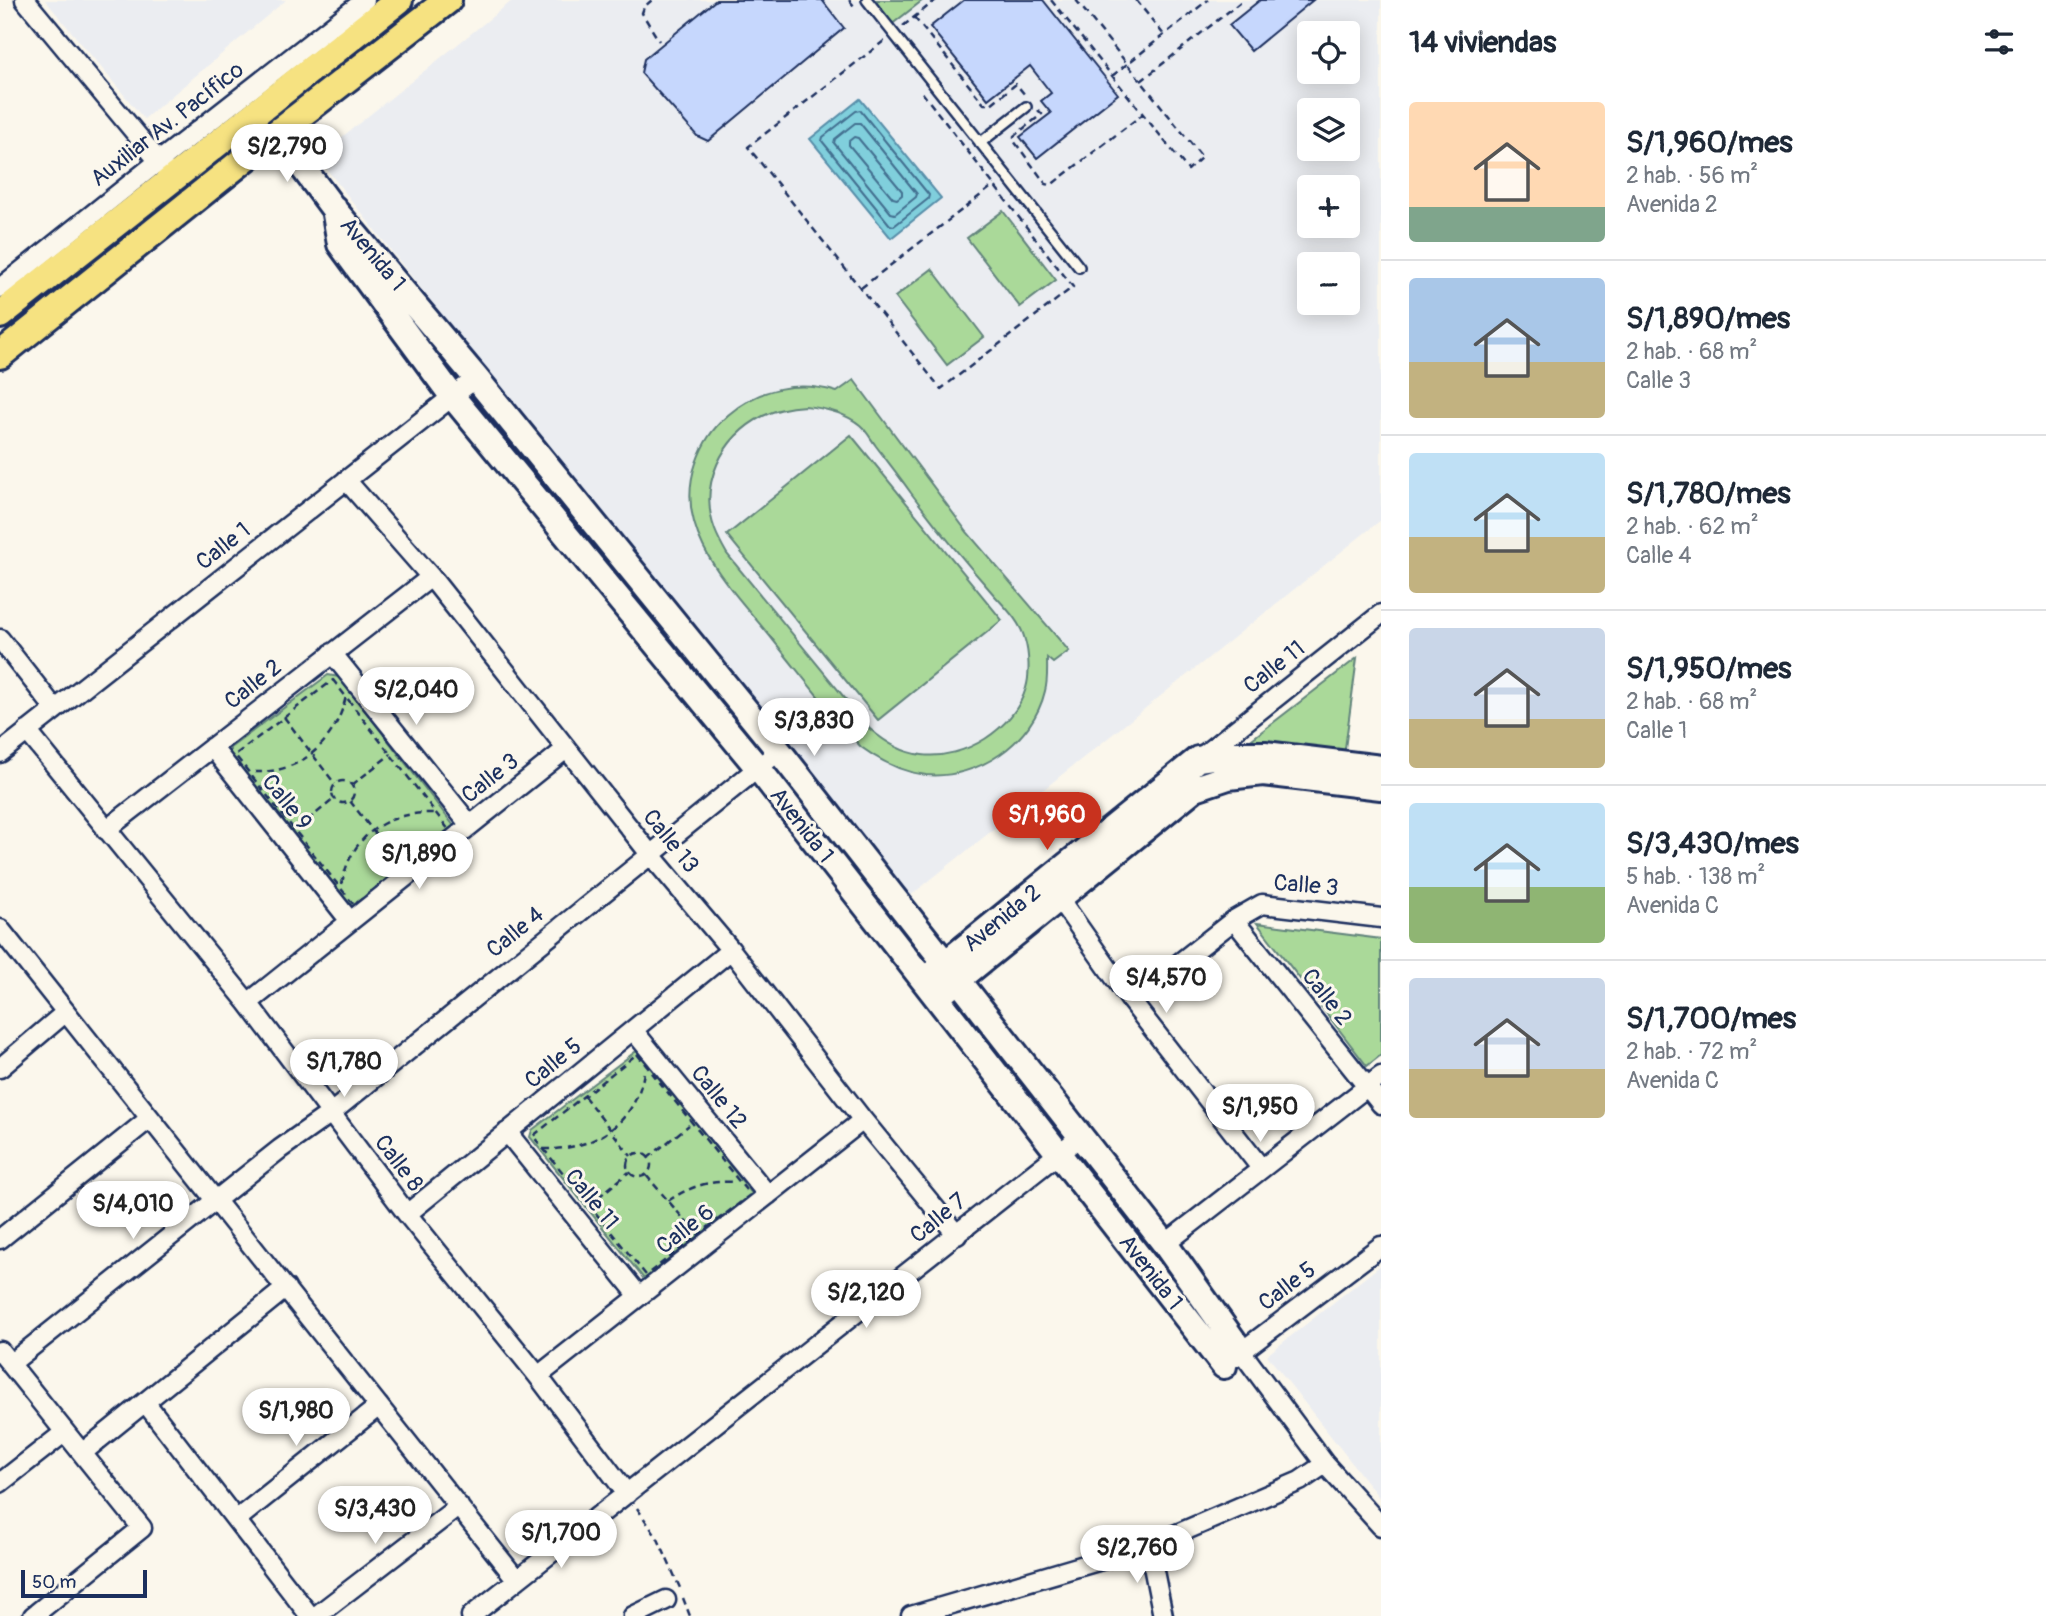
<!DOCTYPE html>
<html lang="es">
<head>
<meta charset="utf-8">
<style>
	body { margin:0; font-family:Pangolin,sans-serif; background:#f2f2f3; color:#1f2937; height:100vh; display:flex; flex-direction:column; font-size:26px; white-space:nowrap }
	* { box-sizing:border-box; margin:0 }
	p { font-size:23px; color:#747a83 }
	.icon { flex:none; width:38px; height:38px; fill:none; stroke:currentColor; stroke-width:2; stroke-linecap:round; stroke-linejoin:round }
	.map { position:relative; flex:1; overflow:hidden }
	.details { display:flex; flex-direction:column; background:#fff; width:665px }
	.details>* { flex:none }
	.tools { position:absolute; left:1297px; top:21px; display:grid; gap:14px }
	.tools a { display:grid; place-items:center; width:63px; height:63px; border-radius:7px; background:#fff; box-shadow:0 4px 18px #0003; font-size:35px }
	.scale { position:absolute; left:21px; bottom:18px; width:126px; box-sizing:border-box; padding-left:7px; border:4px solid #1b2f5e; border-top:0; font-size:19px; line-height:24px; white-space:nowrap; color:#1b2f5e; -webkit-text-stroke:5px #fbf7ec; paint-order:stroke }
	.price { position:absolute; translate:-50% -60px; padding:0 16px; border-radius:24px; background:#fff; color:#222; font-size:23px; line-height:46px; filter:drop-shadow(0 2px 4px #0008) }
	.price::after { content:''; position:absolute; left:50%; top:42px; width:21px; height:16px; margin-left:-10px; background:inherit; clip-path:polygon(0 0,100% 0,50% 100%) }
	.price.active { background:#c8321e; color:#fff }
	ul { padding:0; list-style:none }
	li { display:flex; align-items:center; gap:21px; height:175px; padding:0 28px }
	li+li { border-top:2px solid #e0e1e3 }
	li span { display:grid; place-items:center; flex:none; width:196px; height:140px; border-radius:7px; color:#555 }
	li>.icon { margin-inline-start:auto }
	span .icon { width:84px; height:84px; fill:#fffc; stroke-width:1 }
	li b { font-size:30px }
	h2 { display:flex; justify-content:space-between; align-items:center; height:84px; padding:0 28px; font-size:30px }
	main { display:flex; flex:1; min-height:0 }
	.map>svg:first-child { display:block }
	.built { fill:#ebedf1; fill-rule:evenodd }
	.green { fill:#aad999; stroke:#62847c; stroke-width:2; fill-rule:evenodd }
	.water { fill:#80cfdc; stroke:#588faa; stroke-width:2 }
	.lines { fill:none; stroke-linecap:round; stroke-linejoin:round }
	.shore { stroke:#436f90; stroke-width:2 }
	.building { fill:#c6d7fd; stroke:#1b2f5e; stroke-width:2 }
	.lane-casing { stroke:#1b2f5e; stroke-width:14 }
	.street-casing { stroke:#1b2f5e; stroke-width:23 }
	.secondary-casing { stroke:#1b2f5e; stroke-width:30 }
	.primary-casing { stroke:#1b2f5e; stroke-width:32 }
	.path { stroke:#1b2f5e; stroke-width:2.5; stroke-dasharray:7 5; stroke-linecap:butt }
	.lane { stroke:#fbf7ec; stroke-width:9 }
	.street { stroke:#fbf7ec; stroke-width:18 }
	.secondary { stroke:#fbf7ec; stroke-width:24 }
	.primary { stroke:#f6e281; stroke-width:26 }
	.labels { text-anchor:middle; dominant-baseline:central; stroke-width:6; stroke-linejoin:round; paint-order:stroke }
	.street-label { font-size:23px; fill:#1b2f5e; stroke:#fbf7ec }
</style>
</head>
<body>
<main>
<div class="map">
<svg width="1381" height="1616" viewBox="0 0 1381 1616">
	<rect width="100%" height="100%" fill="#fbf7ec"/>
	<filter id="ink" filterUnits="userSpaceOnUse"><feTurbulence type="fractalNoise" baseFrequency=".0143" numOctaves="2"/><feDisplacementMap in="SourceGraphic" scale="14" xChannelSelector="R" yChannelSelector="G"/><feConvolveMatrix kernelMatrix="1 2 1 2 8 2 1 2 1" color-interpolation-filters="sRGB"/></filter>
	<g filter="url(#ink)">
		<path class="built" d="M45 0H286L144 119Z
			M513 0H1381V520L905 900 317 157ZM1309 33H1348V72H1309ZM1309 110H1348V149H1309ZM1309 187H1348V226H1309ZM1309 264H1348V303H1309Z
			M1381 1265V1500L1267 1355Z"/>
		<path class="green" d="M872 0H923L891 25Z
			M1003 211 1056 280 1020 307 967 238Z
			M932 269 984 337 947 365 895 297Z
			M854 380 967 532 1069 651 1053 663 1047 658C1047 669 1048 680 1045 691 1033 742 978 780 926 775 902 772 880 761 861 747 830 713 802 676 773 640 733 590 671 533 696 463 703 443 712 429 728 415 759 388 798 380 837 392ZM805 406C824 408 844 412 860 425 866 430 871 439 876 446 888 462 900 477 911 493 938 529 966 563 995 596 1007 609 1021 623 1025 640 1029 653 1030 675 1026 688 1014 729 964 760 922 755 902 753 885 742 870 729L727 554C723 547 718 538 715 530 698 485 722 437 763 416 776 409 791 407 805 406Z
			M851 435 1002 620 878 720 727 535Z
			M1357 658 1344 756 1248 742Z
			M328 675 339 677 454 826 452 832 356 910H349L230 757V748Z
			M1257 923 1381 939V1055L1367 1066Z
			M635 1052H640L753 1195 751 1202 650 1280 644 1279 530 1137 532 1130Z"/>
		<path class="water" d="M860 99 941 198 891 238 810 139Z"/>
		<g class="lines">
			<path class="shore" d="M860 110 929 195 928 199 894 226 890 225 822 141 823 137 856 111Z
				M855 123H860L917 194 916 197 895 214 891 213 834 143 835 139Z
				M854 137 858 138 902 191V195L897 199 893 198 849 145V141Z"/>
		</g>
		<path class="building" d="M716 0H822L844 28 708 141 697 136 641 73 644 59Z
			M964 0H1043L1118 94 1037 158 1020 137 1051 113 1041 101 1051 93 1030 66 988 99 930 27Z
			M1260 0H1313L1251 51 1229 25Z"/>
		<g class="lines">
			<g class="lane-casing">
				<path id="lane" d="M867 0 1079 267
					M980 143 1026 107"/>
			</g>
			<g class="street-casing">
				<path id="street" d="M25 0 166 170
					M0 288 159 161 365 0
					M346 480 431 577 650 854 731 950 863 1120 957 1235
					M0 639 55 709
					M332 653 470 825
					M27 731 248 1003 407 1214 538 1376 627 1494
					M212 747 350 921
					M0 753 476 378
					M1201 757 1381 614
					M106 830 431 577
					M1053 890 1131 1001 1261 1168
					M1234 920 1381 1104
					M0 929 517 1580
					M1131 1001 1234 920 1262 904 1381 918
					M248 1003 566 749
					M633 1030 768 1195
					M0 1068 66 1012
					M507 1132 639 1296
					M407 1214 731 950
					M0 1239 149 1119
					M1165 1244 1381 1076
					M0 1351 142 1528 33 1616
					M1241 1351 1325 1464 1381 1526
					M1233 1358 1381 1246
					M10 1364 280 1149 331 1113 779 751
					M538 1376 863 1120
					M145 1402 310 1616
					M82 1453 286 1288
					M0 1483 65 1432
					M236 1520 379 1406
					M1149 1546 1163 1616
					M316 1616 459 1506
					M471 1616 1081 1136
					M633 1616 666 1600
					M911 1616 1149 1546 1300 1481 1325 1464"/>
			</g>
			<g class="secondary-casing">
				<path id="secondary" d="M277 133 333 208 476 378 779 751 1165 1244 1241 1351
					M334 208 340 244 452 396 758 768 1224 1366
					M933 973 1198 759 1233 754H1265L1381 768
					M946 990 1195 788 1228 777 1263 773 1381 787"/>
			</g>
			<g class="primary-casing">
				<path id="primary" d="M0 315 399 0
					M0 355 277 133 448 0"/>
			</g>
			<path class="path" d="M652 0 644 7 642 13 659 41
				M849 0 854 6
				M1051 0 1188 170 1202 157 1076 0
				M1136 0 1164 35
				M914 17 984 104H991L1016 84 1025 95
				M903 26 936 0
				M884 41 748 147 941 389 1073 287 921 91
				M1112 76 1208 0
				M1141 81 1243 0
				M1038 110 1042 114 1014 136V141L1046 184 1051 185 1143 114
				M861 288 994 185
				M333 680 449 830 354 905 235 755Z
				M284 717 335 784
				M255 772C302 773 336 741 346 696
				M332 792a11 11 0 1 1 22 0a11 11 0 1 1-22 0Z
				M352 785 391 754
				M350 801 397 862
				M298 828 334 799
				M342 884C350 836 387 811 435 813
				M637 1054 750 1195 646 1275 533 1136Z
				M584 1096 631 1156
				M543 1149C593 1151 636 1124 644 1072
				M627 1165a12 12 0 1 1 24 0a12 12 0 1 1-24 0Z
				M648 1158 689 1125
				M646 1175 694 1231
				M668 1201C689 1187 709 1180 734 1182
				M589 1205 629 1172
				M637 1508 658 1539 680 1588
				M683 1598 690 1616"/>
			<use href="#lane" class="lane"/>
			<use href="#street" class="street"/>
			<use href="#secondary" class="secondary"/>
			<use href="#primary" class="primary"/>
		</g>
	</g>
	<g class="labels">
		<g class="street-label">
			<text transform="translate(167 124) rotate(-38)">Auxiliar Av. Pacífico</text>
			<text transform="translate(373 254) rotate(50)">Avenida 1</text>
			<text transform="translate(223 546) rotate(-38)">Calle 1</text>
			<text transform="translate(1274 667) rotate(-38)">Calle 11</text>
			<text transform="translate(253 684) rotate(-38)">Calle 2</text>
			<text transform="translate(490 778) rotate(-38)">Calle 3</text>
			<text transform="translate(287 802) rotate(51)">Calle 9</text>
			<text transform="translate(802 825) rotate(52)">Avenida 1</text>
			<text transform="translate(671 841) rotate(51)">Calle 13</text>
			<text transform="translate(1306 885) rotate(5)">Calle 3</text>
			<text transform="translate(1002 918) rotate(-39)">Avenida 2</text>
			<text transform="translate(515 932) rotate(-39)">Calle 4</text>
			<text transform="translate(1327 997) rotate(52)">Calle 2</text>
			<text transform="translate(553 1063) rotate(-39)">Calle 5</text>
			<text transform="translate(719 1097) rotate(51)">Calle 12</text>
			<text transform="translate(399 1163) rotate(53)">Calle 8</text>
			<text transform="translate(592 1199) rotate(51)">Calle 11</text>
			<text transform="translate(938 1218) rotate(-39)">Calle 7</text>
			<text transform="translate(685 1229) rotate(-38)">Calle 6</text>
			<text transform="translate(1151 1272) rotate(52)">Avenida 1</text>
			<text transform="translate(1287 1286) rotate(-37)">Calle 5</text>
		</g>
	</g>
</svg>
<div class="tools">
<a><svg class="icon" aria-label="locate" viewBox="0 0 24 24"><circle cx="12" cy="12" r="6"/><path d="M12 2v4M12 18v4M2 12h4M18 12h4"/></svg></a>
<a><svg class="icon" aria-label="layers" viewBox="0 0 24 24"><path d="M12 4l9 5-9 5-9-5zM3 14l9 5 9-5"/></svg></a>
<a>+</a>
<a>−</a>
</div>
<div class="scale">50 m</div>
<b class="price" style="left:287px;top:184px">S/2,790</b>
<b class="price" style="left:416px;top:727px">S/2,040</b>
<b class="price" style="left:814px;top:758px">S/3,830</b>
<b class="price active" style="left:1047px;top:852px">S/1,960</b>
<b class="price" style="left:419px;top:891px">S/1,890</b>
<b class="price" style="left:1166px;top:1015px">S/4,570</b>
<b class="price" style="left:344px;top:1099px">S/1,780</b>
<b class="price" style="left:1260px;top:1144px">S/1,950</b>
<b class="price" style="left:133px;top:1241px">S/4,010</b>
<b class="price" style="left:866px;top:1330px">S/2,120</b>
<b class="price" style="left:296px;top:1448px">S/1,980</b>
<b class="price" style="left:375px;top:1546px">S/3,430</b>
<b class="price" style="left:561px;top:1570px">S/1,700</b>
<b class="price" style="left:1137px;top:1585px">S/2,760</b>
</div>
<section class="details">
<h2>14 viviendas<svg class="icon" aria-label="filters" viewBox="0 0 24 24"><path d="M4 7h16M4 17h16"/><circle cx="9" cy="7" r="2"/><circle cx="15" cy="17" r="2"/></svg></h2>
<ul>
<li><span style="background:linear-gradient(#ffd9b3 75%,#7fa58c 0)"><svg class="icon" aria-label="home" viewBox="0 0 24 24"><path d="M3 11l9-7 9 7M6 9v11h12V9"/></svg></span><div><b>S/1,960/mes</b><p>2 hab. · 56 m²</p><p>Avenida 2</p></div></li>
<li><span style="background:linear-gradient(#a9c7e8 60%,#c2b280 0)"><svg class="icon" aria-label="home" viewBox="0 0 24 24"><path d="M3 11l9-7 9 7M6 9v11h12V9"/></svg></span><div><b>S/1,890/mes</b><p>2 hab. · 68 m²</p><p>Calle 3</p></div></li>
<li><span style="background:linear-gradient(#bfe0f5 60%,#c2b280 0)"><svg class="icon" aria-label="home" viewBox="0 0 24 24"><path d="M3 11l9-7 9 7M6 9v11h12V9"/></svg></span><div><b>S/1,780/mes</b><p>2 hab. · 62 m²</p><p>Calle 4</p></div></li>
<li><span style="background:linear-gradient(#c9d6e8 65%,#c2b280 0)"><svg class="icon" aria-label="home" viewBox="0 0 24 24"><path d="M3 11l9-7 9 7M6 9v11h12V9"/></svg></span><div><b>S/1,950/mes</b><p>2 hab. · 68 m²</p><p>Calle 1</p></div></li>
<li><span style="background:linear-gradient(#bfe0f5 60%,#8fb573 0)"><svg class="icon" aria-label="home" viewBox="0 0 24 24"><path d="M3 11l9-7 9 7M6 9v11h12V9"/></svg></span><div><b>S/3,430/mes</b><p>5 hab. · 138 m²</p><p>Avenida C</p></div></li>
<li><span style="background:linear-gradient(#c9d6e8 65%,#c2b280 0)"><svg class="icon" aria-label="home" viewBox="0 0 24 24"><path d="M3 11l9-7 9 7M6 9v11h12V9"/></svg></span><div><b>S/1,700/mes</b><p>2 hab. · 72 m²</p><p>Avenida C</p></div></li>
</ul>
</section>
</main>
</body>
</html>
